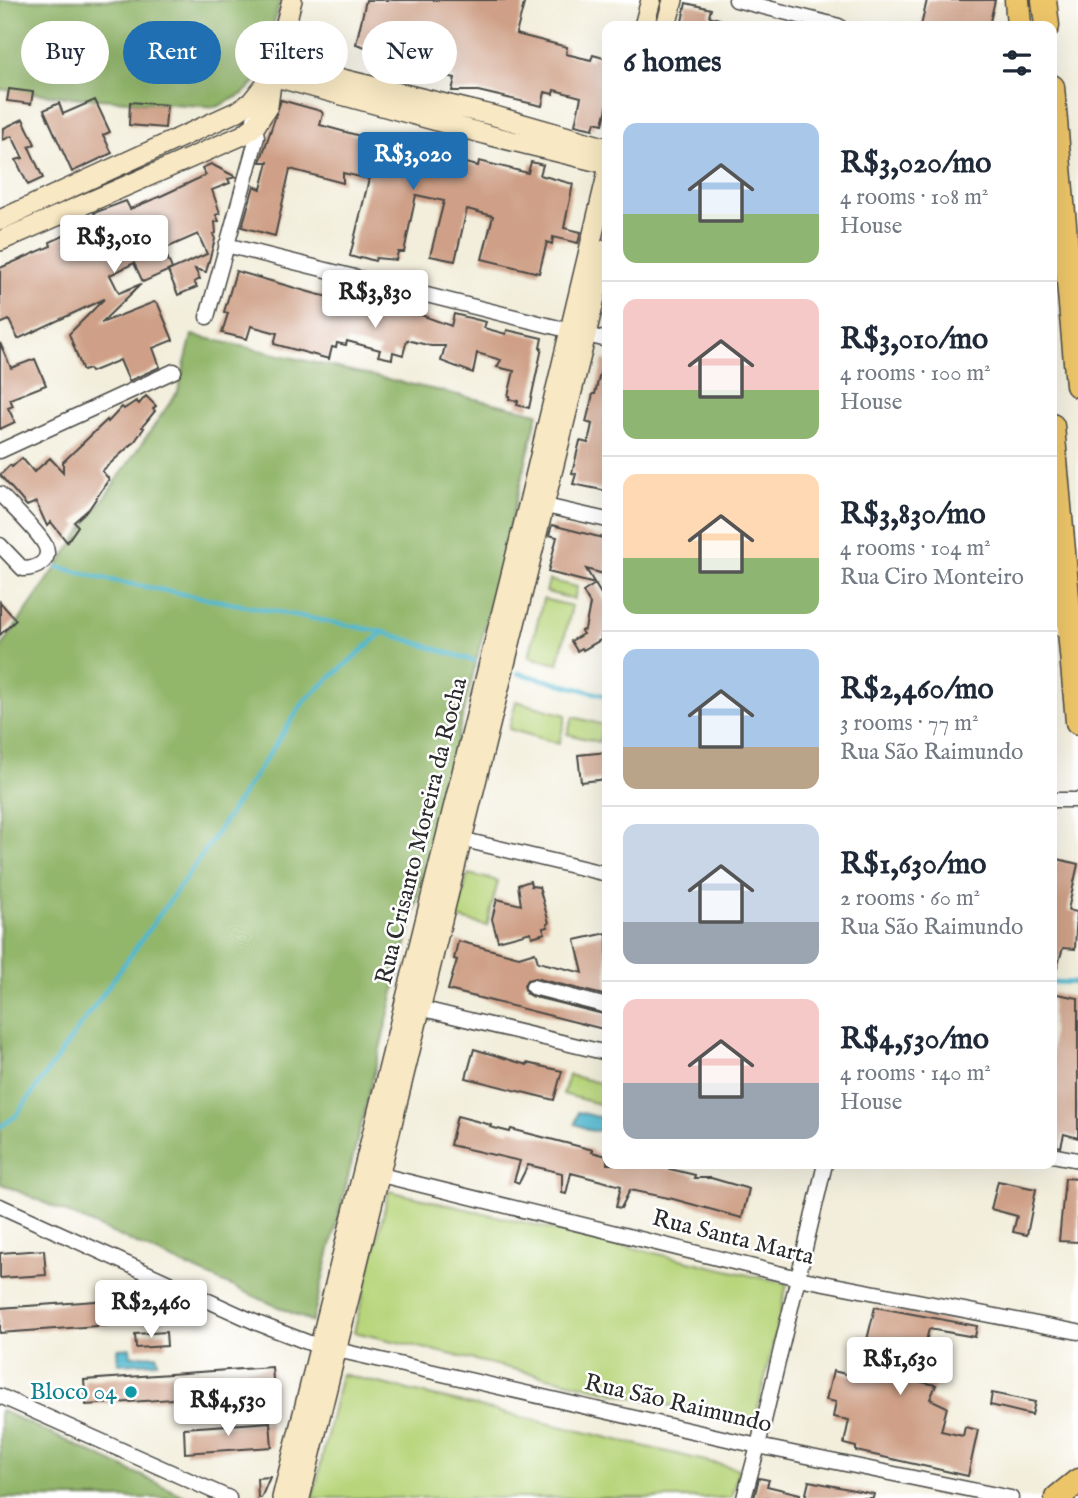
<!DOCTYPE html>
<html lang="en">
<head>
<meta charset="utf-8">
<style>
	body { margin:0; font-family:"IM FELL English",serif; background:#f6f6f7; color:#1f2937; height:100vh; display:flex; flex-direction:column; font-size:26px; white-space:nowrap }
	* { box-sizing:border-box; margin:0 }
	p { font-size:23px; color:#747a83 }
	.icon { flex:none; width:38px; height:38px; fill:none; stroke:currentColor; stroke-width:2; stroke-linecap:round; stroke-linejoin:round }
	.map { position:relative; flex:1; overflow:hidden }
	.panel { position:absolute; left:602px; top:21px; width:455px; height:1148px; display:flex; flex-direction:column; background:#fff; border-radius:14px; box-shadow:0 7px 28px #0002 }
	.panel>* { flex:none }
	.banner { position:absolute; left:21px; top:21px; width:476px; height:63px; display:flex; gap:14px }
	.price { position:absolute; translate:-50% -60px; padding:0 16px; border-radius:7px; background:#fff; color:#222; font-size:23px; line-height:46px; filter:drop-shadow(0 2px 4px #0008) }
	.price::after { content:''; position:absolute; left:50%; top:42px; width:21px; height:16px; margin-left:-10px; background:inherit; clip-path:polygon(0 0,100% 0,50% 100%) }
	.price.current { background:#1f6fb2; color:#fff }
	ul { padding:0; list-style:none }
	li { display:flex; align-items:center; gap:21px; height:175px; padding:0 21px }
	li+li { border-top:2px solid #e0e1e3 }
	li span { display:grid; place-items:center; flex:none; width:196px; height:140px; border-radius:14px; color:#555 }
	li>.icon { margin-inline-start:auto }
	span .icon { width:84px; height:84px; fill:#fffc; stroke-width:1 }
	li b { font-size:30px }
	h2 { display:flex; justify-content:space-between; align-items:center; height:84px; padding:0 21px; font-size:30px }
	.pill { padding:0 24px; border-radius:32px; background:#fff; box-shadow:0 7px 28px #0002; font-size:24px; line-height:63px }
	.pill.current { background:#1f6fb2; color:#fff }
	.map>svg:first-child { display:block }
	.green { fill:#b8d57b; stroke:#728053; stroke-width:2 }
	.forest { fill:#92b66b; stroke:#5e704b; stroke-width:2 }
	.water { fill:#51b8cf; stroke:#3e727d; stroke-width:2 }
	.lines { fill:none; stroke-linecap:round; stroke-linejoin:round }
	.stream { stroke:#51b8cf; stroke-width:4.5 }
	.building { fill:#cfa087 }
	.street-casing { stroke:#494845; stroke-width:17 }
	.secondary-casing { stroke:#494845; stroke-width:22 }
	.highway-casing { stroke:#494845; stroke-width:27 }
	.street { stroke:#fff; stroke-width:14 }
	.secondary { stroke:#f8e8c3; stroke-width:19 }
	.highway { stroke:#edc569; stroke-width:24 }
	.culture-dot { fill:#0f9aa8; stroke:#fff; stroke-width:2.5 }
	.labels { text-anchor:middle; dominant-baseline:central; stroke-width:5; stroke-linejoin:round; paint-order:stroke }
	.street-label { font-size:24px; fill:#2b2b2b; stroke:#fff }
	.culture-label { font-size:24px; fill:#0d838f; stroke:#fff; text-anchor:end }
</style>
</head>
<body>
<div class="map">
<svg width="1078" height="1498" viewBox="0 0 1078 1498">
	<rect width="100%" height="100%" fill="#fff"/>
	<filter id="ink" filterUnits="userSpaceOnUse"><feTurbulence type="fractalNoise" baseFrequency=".0143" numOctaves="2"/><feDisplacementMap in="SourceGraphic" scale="14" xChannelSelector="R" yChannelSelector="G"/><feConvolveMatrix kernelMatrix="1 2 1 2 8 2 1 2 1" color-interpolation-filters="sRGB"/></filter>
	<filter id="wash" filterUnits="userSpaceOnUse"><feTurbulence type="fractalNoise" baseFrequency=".00686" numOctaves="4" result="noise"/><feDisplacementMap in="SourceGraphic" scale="28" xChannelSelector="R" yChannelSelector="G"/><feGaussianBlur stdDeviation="1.57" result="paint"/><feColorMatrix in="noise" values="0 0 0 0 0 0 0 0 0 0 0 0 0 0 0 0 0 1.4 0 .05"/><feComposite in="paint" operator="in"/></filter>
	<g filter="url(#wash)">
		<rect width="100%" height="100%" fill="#f2eedb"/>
		<path class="green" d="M549 580 577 587 574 599 546 592Z
			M543 599 572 606 558 664 529 657Z
			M516 701 566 715 559 744 509 729Z
			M573 717 604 725 599 742 567 734Z
			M468 874 498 881 487 926 457 918Z
			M569 1075 607 1085 602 1105 563 1094Z
			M389 1191 787 1284 754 1425 354 1332Z
			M341 1374 739 1469 731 1498H313Z"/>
		<path class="forest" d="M0 0H280L264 61 256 81 243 94 217 107 68 97 0 89Z
			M192 335 538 413 312 1322 0 1183V649L178 391Z
			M0 1410 189 1498H0Z"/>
		<path class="water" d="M578 1112 607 1119V1130L592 1131 575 1124Z
			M130 1348 131 1356 157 1355 158 1362 118 1364 117 1349Z"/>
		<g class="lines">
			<path class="stream" d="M58 567 110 580 383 632
				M518 673 607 696
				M1052 982 1078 983
				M0 1127 16 1116 200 858 305 700 383 632 474 661"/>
		</g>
		<g id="blocks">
			<path class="building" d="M366 0H525L516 34 567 47 566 54 591 60 593 55 607 59V108L603 124 595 122 593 129 575 125 581 97 554 90 553 94 545 92 542 106 478 91H452L455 78 397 64 398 58 374 52 375 50 356 44Z
				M927 0H995L989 26H921Z
				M686 3 711 9 709 16 733 23V26H681Z
				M9 89 33 92 31 104 7 101Z
				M95 100 110 132 103 135 112 153 72 172 44 110 59 103 63 114Z
				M281 100 321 111 323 114 320 125 404 148 406 141H414L424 144 423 151 453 160 478 166 479 161 528 173 531 162 543 165 540 175 573 184 564 228 581 232 578 243 553 237 552 244 547 242 539 273 482 259 493 216 467 209 455 261 430 256 444 201 416 195 404 252H398L396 260 376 258 375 261 361 257 360 259 350 256 369 179 343 173V183L290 169 275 236 242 227 254 186 261 189 268 162H260Z
				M130 102 167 105 165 128 129 125Z
				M23 119 35 144 29 147 43 178 28 185 16 160 23 158 12 136 3 140 4 128Z
				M211 164 236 177 228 179 230 183 212 190 220 213 216 215 219 221 215 222 216 233 213 234 215 239 206 272 195 269 200 279 194 282 197 287 178 295 168 271 207 254 198 234 164 249 172 269 143 282 134 263 110 275 119 293 141 284 101 323 154 302 158 304 173 340 153 348 160 367 129 381 120 360 91 372 89 369 83 371 69 334 104 299 18 339 9 320 0 324V268L51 246 50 242 97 221 94 213 126 201 130 209 161 196 206 175 202 168Z
				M236 271 316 294 389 311 392 300 415 306 410 311 451 326 454 314 486 322 484 328 506 334 507 330 542 338 540 348H542L529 408 517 405 518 401 509 399 510 396H508L514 371 497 367 501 360 477 353 473 373 441 361 445 346H431L407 340 403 355 393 352 392 359 378 356 380 350 347 341 346 345 337 343 336 348 332 347 329 359 274 344 277 333 251 326 247 339 222 333 228 313 224 312Z
				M0 343 11 368 35 359 46 385 10 399 13 406 8 408 15 422 0 429Z
				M603 360H607V491L573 484 576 474 572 473 580 441 588 443 592 424 586 422 593 394H595Z
				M146 396 156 406 153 409 155 411 142 427 144 428 135 441 102 471 109 479 89 509 74 522 78 526 67 542 51 522 47 526 36 502 27 506 0 475 10 465 12 467 22 458 34 472 50 458 63 472V462L107 420 108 422 122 407 124 409 136 401 139 404Z
				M552 525 607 539V575L586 569 607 604V633L601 637 602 639 583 650 582 648 577 651 571 641 583 634 581 631 585 629 590 604 583 592 595 584 548 572 557 537 549 535Z
				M0 602 16 620 0 635Z
				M607 752V779L581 782 578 755Z
				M1058 859 1078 864 1068 910 1077 912 1075 949 1063 948 1054 977H1052V871Z
				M530 881 531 886 539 887 549 923 547 924 548 927 543 928 545 933 532 937 531 932 498 941 492 919 497 899 521 905 518 885Z
				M607 933V996L535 978 527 980 524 985 526 993 531 996 607 1015V1030L448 990 457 960 454 959 458 941 519 957 535 952 538 962 583 973 575 940Z
				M1052 993 1078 998V1138L1064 1134 1061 1147 1057 1146 1055 1133H1052Z
				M474 1049 527 1065V1063L562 1071 554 1100 466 1078Z
				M457 1116 491 1125 490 1127 510 1132 511 1129 593 1150 592 1152 607 1156V1164H649L695 1175 694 1178H711L749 1189 742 1218 673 1199 630 1190 621 1208 616 1207 621 1186 571 1173 566 1194 562 1193V1173L528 1165 519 1183 514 1181 520 1161 450 1145Z
				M1065 1178 1078 1179V1242L1059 1241Z
				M998 1181 1036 1189 1027 1235 1013 1232 1017 1216 991 1209Z
				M44 1250 46 1275 0 1278V1253Z
				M137 1298 139 1323 0 1333V1308Z
				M875 1307 977 1326 975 1337 929 1329 916 1381 936 1385 930 1399 947 1407 941 1431 963 1436 965 1427 978 1430 968 1476 856 1451V1447L844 1444 849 1420 833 1417 836 1402 826 1400 833 1371 858 1377Z
				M166 1332 167 1346 136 1348 135 1334Z
				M272 1367 274 1392 86 1405 84 1380Z
				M992 1393 1035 1402 1032 1415 990 1405Z
				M270 1422 272 1447 185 1453 184 1428Z
				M270 1477 261 1498H258L257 1478Z
				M759 1478 769 1480 767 1486 800 1494 799 1498H754Z
				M809 1481 874 1494 873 1498H805Z"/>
		</g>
	</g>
	<g filter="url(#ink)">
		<use href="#blocks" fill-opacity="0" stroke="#494845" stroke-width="2"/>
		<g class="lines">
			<g class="street-casing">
				<path id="street" d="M736 0 839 26
					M226 245 607 340
					M207 317 257 137 254 119
					M0 451 174 371
					M0 494C12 507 37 530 45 545 53 561 36 569 23 569L0 545
					M537 504 607 520
					M1052 626 1070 631
					M1052 800H1078
					M456 838 607 874
					M533 987 607 1006
					M411 1006 607 1053
					M1052 1155 1078 1160
					M381 1175 798 1278 1078 1332
					M0 1206 257 1323 320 1347
					M337 1350 758 1446 1011 1498
					M0 1396 229 1498
					M744 1498 758 1446 825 1164"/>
			</g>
			<g class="secondary-casing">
				<path id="secondary" d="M644 26 651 0
					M666 26 673 0
					M276 63 495 116 607 148
					M272 76 492 136 607 164
					M0 220 238 111 251 102 271 77
					M0 241 243 135 256 125 268 106 272 76 292 0
					M282 1498 529 502 607 175
					M300 1498 607 249"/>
			</g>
			<g class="highway-casing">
				<path id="highway" d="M1017 0 1019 26
					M1044 0 1047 26
					M1052 87 1078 385
					M1052 426 1078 722
					M1057 1498 1078 1481"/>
			</g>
			<use href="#street" class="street"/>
			<use href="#secondary" class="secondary"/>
			<use href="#highway" class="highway"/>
		</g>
	</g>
	<circle class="culture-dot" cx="131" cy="1392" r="7"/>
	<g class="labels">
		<g class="street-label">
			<text transform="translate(422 831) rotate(-76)">Rua Crisanto Moreira da Rocha</text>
			<text transform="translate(733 1238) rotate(14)">Rua Santa Marta</text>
			<text transform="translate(678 1404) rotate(13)">Rua São Raimundo</text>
		</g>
		<g class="culture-label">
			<text x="117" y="1392">Bloco 04</text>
		</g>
	</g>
</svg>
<b class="price current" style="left:413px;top:192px">R$3,020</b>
<b class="price" style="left:114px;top:275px">R$3,010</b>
<b class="price" style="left:375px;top:330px">R$3,830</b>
<b class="price" style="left:151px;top:1340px">R$2,460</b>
<b class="price" style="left:900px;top:1397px">R$1,630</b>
<b class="price" style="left:228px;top:1438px">R$4,530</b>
<div class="banner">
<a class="pill">Buy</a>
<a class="pill current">Rent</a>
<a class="pill">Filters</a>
<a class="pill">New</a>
</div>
<section class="panel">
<h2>6 homes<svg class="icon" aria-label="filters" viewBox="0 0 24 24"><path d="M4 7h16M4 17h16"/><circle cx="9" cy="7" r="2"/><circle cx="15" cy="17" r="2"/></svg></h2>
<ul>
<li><span style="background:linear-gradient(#a9c7e8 65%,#8fb573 0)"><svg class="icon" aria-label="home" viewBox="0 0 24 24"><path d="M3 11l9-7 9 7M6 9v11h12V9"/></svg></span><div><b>R$3,020/mo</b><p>4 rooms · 108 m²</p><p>House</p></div></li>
<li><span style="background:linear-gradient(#f6c9c9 65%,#8fb573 0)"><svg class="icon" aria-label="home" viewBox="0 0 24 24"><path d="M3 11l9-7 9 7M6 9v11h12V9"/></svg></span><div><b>R$3,010/mo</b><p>4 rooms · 100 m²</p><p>House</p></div></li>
<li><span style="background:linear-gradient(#ffd9b3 60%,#8fb573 0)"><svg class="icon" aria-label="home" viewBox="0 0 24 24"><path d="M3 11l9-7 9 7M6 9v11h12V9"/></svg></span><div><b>R$3,830/mo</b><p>4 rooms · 104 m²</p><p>Rua Ciro Monteiro</p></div></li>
<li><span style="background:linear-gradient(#a9c7e8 70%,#b9a48a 0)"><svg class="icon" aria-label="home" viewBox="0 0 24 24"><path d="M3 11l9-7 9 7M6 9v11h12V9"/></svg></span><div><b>R$2,460/mo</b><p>3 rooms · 77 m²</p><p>Rua São Raimundo</p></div></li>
<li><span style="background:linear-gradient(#c9d6e8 70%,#9aa5b1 0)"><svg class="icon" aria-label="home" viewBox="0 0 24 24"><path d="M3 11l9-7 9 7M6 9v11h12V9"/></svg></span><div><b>R$1,630/mo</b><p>2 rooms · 60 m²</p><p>Rua São Raimundo</p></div></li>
<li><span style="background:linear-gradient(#f6c9c9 60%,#9aa5b1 0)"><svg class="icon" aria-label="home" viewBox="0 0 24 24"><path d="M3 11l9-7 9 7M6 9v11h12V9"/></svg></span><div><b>R$4,530/mo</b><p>4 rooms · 140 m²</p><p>House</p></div></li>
</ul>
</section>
</div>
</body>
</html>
